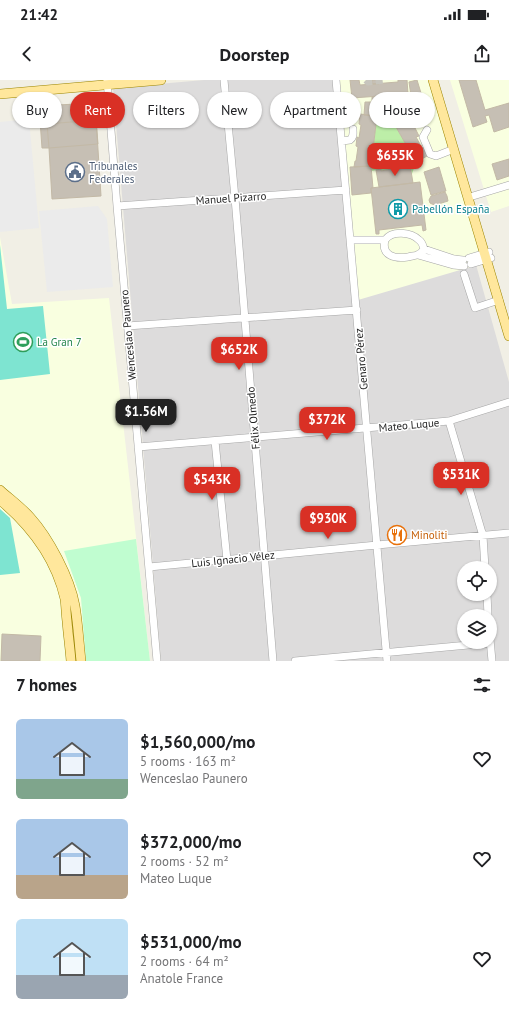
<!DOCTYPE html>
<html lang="en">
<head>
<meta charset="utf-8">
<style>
	body { margin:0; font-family:"PT Sans",sans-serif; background:#f2f2f2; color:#202124; height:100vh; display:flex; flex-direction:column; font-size:15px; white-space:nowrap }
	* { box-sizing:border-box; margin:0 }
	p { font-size:13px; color:#757577 }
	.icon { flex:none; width:22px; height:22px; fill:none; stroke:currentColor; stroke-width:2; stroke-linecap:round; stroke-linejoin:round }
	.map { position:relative; height:581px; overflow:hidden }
	.details { display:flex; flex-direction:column; background:#fff; flex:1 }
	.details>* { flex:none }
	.banner { position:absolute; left:12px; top:12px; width:485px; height:36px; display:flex; gap:8px }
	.tools { position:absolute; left:457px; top:481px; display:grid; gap:8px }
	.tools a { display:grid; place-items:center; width:40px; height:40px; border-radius:50%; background:#fff; box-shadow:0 1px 3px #0004; font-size:20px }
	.price { position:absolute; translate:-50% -34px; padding:0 9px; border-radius:8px; background:#d93025; color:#fff; font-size:13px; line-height:26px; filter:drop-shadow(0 1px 2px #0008) }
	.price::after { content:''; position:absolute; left:50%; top:24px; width:12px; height:9px; margin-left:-6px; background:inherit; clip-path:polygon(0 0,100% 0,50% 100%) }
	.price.selected { background:#222; color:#fff }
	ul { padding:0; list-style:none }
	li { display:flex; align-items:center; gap:12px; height:100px; padding:0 16px }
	li span { display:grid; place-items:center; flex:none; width:112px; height:80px; border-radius:6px; color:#555 }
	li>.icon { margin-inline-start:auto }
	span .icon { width:48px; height:48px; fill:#fffc; stroke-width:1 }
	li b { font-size:17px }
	h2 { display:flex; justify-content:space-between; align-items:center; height:48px; padding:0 16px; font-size:17px }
	.pill { padding:0 14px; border-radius:18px; background:#fff; box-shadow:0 1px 3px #0004; font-size:14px; line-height:36px }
	.pill.selected { background:#d93025; color:#fff }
	.status { display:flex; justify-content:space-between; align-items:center; height:28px; padding:0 20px; background:#fff; direction:ltr }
	.status svg { height:11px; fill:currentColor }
	header { display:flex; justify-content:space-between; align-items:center; height:52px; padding:0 16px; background:#fff; font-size:18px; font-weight:700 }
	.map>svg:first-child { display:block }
	.residential { fill:#dddcdc; fill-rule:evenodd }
	.education { fill:#f9ffe0 }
	.grass { fill:#bdeea8 }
	.park { fill:#c0fdd0 }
	.pitch { fill:#7ee4d1 }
	.parking { fill:#ebebeb }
	.building { fill:#c6bfb4; stroke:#c3b9a6 }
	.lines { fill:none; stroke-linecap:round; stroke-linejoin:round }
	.minor-tunnel { stroke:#c7c5bd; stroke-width:7; stroke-dasharray:7 3.5; stroke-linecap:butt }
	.minor-casing { stroke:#a6a6a6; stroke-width:8 }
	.major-casing { stroke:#9b8500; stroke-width:10 }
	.minor { stroke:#fff; stroke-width:7 }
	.major { stroke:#ffe79c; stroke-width:9 }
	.labels { text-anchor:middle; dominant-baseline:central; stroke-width:3; stroke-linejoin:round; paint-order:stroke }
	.service-label { font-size:11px; fill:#4e5e75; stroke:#fff; text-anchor:start }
	.street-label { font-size:11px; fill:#1f1f1f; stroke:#fff }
	.culture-label { font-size:11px; fill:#0d838f; stroke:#fff; text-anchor:start }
	.leisure-label { font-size:11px; fill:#27864d; stroke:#fff; text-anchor:start }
	.food-label { font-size:11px; fill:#c56008; stroke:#fff; text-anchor:start }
</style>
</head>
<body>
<div class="status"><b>21:42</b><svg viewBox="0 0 49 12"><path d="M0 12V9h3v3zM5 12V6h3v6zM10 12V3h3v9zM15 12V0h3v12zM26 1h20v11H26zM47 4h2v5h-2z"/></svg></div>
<header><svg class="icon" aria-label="back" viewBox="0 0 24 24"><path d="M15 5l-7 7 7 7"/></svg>Doorstep<svg class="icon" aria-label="share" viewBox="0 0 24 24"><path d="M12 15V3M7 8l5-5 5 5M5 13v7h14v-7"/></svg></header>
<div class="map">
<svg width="509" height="581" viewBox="0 0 509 581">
	<rect width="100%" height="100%" fill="#f1efe5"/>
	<path class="residential" d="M204 0H424L509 302V581H161L113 8ZM464 488H490V514H464ZM464 536H490V562H464Z"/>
	<path class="education" d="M339 0H431L484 183 358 220Z
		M450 0H509V126L491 132Z
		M0 157 12 224 109 218 150 581H0Z"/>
	<path class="grass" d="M386 31 388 33 416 82 412 94 410 85H407V86L381 91V89L372 91 371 86 377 36H376V33Z"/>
	<path class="park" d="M136 459 150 581H86L81 518 64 471Z"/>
	<path class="pitch" d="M0 165 7 229 43 226 50 294 0 300Z
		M0 429 10 438 20 493 0 495Z"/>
	<path class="parking" d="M29 39 39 148 0 152V42Z
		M98 126 107 139 113 207 47 212 39 131Z"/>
	<path class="building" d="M350 0H359L360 5 398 2V0H407L408 14 352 18Z
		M372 0H379V4H372Z
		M417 0 429 39 417 45 406 25 412 23 409 2Z
		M459 0H476L485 30 509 23V47L494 52 489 35 485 36 487 42 473 47Z
		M383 16V22L411 20 412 23 384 25V28H387L390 32 388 33 386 31 376 33V36L364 35 365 22H372V17Z
		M95 23 101 116 52 119 49 68H42L39 26Z
		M402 25 407 34 405 35 412 47 414 46 419 56 416 57 422 68 424 67 429 75 416 82 388 33Z
		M360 34 377 36 371 86 354 87 355 81H356L358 67 356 66 357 57 359 58 361 45 359 44Z
		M96 40 98 64 49 68 47 44Z
		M509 79V96L497 100 492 84Z
		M407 85H410L413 103 379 107 376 90 381 89V91L407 86Z
		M371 86 373 108H371V113L352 115 350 87Z
		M439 87 446 111 431 115 424 92Z
		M420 102 426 150 423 151 422 145 379 150V154H376L371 108Z
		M445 112 447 116 448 121 435 125 432 124 430 123 429 120 431 116Z
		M2 554 41 556 40 581H1Z"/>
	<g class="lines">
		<path class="minor-tunnel" d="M366 0 368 2 384 0"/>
		<g class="minor-casing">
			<path id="minor" d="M107 0 117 126 157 581
				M224 0 235 118 273 581
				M336 0 387 581
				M427 50 423 57 430 74 436 76 454 69
				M342 61 350 60C354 57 353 54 353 49
				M473 116 509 105
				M117 126 346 110
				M351 160H385C392 150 411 152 419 160 422 162 423 165 424 169 422 172 421 174 417 175 414 176 411 176 408 177 395 179 381 176 385 160
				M424 169 454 179 463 180
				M418 175 453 185 464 186
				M469 178 489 172
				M471 184 491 178
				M464 194 475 228 499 220
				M127 246 357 230
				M449 341 483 456 485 488
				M215 361 227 480
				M138 367 449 341 509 322
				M149 487 377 465 509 453
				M487 514 488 536
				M490 559 492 581
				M295 581 490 563"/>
		</g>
		<g class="major-casing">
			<path id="major" d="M433 0 509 256
				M0 14 161 0
				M0 410C10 419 21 427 30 437 49 458 70 498 75 526 78 544 79 563 81 581
				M0 420C31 446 56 479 65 519 66 526 66 534 67 541 68 554 70 568 71 581"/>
		</g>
		<use href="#minor" class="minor"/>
		<use href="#major" class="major"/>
	</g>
	<defs>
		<g id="civic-ring" transform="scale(1)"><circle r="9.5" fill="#fff" stroke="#5c6f8a" stroke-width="1.5"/><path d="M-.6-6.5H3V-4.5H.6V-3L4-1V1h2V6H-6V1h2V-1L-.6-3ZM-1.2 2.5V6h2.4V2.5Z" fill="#5c6f8a"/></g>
		<g id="building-ring" transform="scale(1)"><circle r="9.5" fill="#fff" stroke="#0f9aa8" stroke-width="1.5"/><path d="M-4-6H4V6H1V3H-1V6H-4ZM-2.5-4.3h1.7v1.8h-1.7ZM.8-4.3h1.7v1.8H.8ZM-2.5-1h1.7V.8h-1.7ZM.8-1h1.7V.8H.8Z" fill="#0f9aa8"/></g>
		<g id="stadium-ring" transform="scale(1)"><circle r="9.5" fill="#fff" stroke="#2e9e5b" stroke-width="1.5"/><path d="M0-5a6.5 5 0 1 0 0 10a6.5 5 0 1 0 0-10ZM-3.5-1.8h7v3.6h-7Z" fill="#2e9e5b"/></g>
		<g id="restaurant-ring" transform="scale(1)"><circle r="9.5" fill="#fff" stroke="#e8710a" stroke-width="1.5"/><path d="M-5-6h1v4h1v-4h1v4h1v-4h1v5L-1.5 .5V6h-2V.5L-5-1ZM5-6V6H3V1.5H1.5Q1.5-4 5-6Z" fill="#e8710a"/></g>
	</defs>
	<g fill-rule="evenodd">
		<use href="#civic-ring" x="75" y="92"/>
		<use href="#building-ring" x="398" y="129"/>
		<use href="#stadium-ring" x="23" y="262"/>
		<use href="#restaurant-ring" x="397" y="455"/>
	</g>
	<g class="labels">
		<g class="service-label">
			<text x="89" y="86">Tribunales<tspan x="89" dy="13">Federales</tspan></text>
		</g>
		<g class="street-label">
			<text transform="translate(231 118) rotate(-4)">Manuel Pizarro</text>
			<text transform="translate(128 255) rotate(-95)">Wenceslao Paunero</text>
			<text transform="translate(361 279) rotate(-95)">Genaro Pérez</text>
			<text transform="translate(253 338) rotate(-95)">Félix Olmedo</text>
			<text transform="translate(409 345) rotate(-5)">Mateo Luque</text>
			<text transform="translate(233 479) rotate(-6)">Luis Ignacio Vélez</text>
		</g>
		<g class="culture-label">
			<text x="412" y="129">Pabellón España</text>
		</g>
		<g class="leisure-label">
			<text x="37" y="262">La Gran 7</text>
		</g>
		<g class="food-label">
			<text x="411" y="455">Minoliti</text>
		</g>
	</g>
</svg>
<div class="tools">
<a><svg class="icon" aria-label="locate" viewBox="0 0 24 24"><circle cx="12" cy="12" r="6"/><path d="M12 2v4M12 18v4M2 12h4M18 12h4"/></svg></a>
<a><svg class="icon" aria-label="layers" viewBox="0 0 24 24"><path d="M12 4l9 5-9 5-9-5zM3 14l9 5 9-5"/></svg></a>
</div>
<b class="price" style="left:395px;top:97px">$655K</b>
<b class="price" style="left:239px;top:291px">$652K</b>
<b class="price selected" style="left:146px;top:353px">$1.56M</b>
<b class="price" style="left:327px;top:361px">$372K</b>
<b class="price" style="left:461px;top:416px">$531K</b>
<b class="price" style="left:212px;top:421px">$543K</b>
<b class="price" style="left:328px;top:460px">$930K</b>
<div class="banner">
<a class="pill">Buy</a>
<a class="pill selected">Rent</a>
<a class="pill">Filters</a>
<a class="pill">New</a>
<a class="pill">Apartment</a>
<a class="pill">House</a>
</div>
</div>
<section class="details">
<h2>7 homes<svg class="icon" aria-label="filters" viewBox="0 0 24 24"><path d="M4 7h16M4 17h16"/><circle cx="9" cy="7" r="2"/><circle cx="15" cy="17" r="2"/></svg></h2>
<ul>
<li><span style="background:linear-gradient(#a9c7e8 75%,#7fa58c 0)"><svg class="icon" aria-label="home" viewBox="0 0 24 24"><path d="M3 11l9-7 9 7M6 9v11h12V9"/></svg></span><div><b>$1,560,000/mo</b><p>5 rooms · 163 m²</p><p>Wenceslao Paunero</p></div><svg class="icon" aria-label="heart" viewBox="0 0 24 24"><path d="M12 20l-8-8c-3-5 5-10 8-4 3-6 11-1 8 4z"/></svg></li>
<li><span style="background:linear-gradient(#a9c7e8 70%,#b9a48a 0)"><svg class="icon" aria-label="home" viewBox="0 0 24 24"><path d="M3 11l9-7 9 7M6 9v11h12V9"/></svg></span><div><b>$372,000/mo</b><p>2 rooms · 52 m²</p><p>Mateo Luque</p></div><svg class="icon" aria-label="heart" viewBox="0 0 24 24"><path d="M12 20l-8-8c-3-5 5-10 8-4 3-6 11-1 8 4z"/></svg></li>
<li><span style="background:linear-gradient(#bfe0f5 70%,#9aa5b1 0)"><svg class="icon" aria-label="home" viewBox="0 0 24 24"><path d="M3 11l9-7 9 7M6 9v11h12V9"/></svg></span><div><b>$531,000/mo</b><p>2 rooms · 64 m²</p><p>Anatole France</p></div><svg class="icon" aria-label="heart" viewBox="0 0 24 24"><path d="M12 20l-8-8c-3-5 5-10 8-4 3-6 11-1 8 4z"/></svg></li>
</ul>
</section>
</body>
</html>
